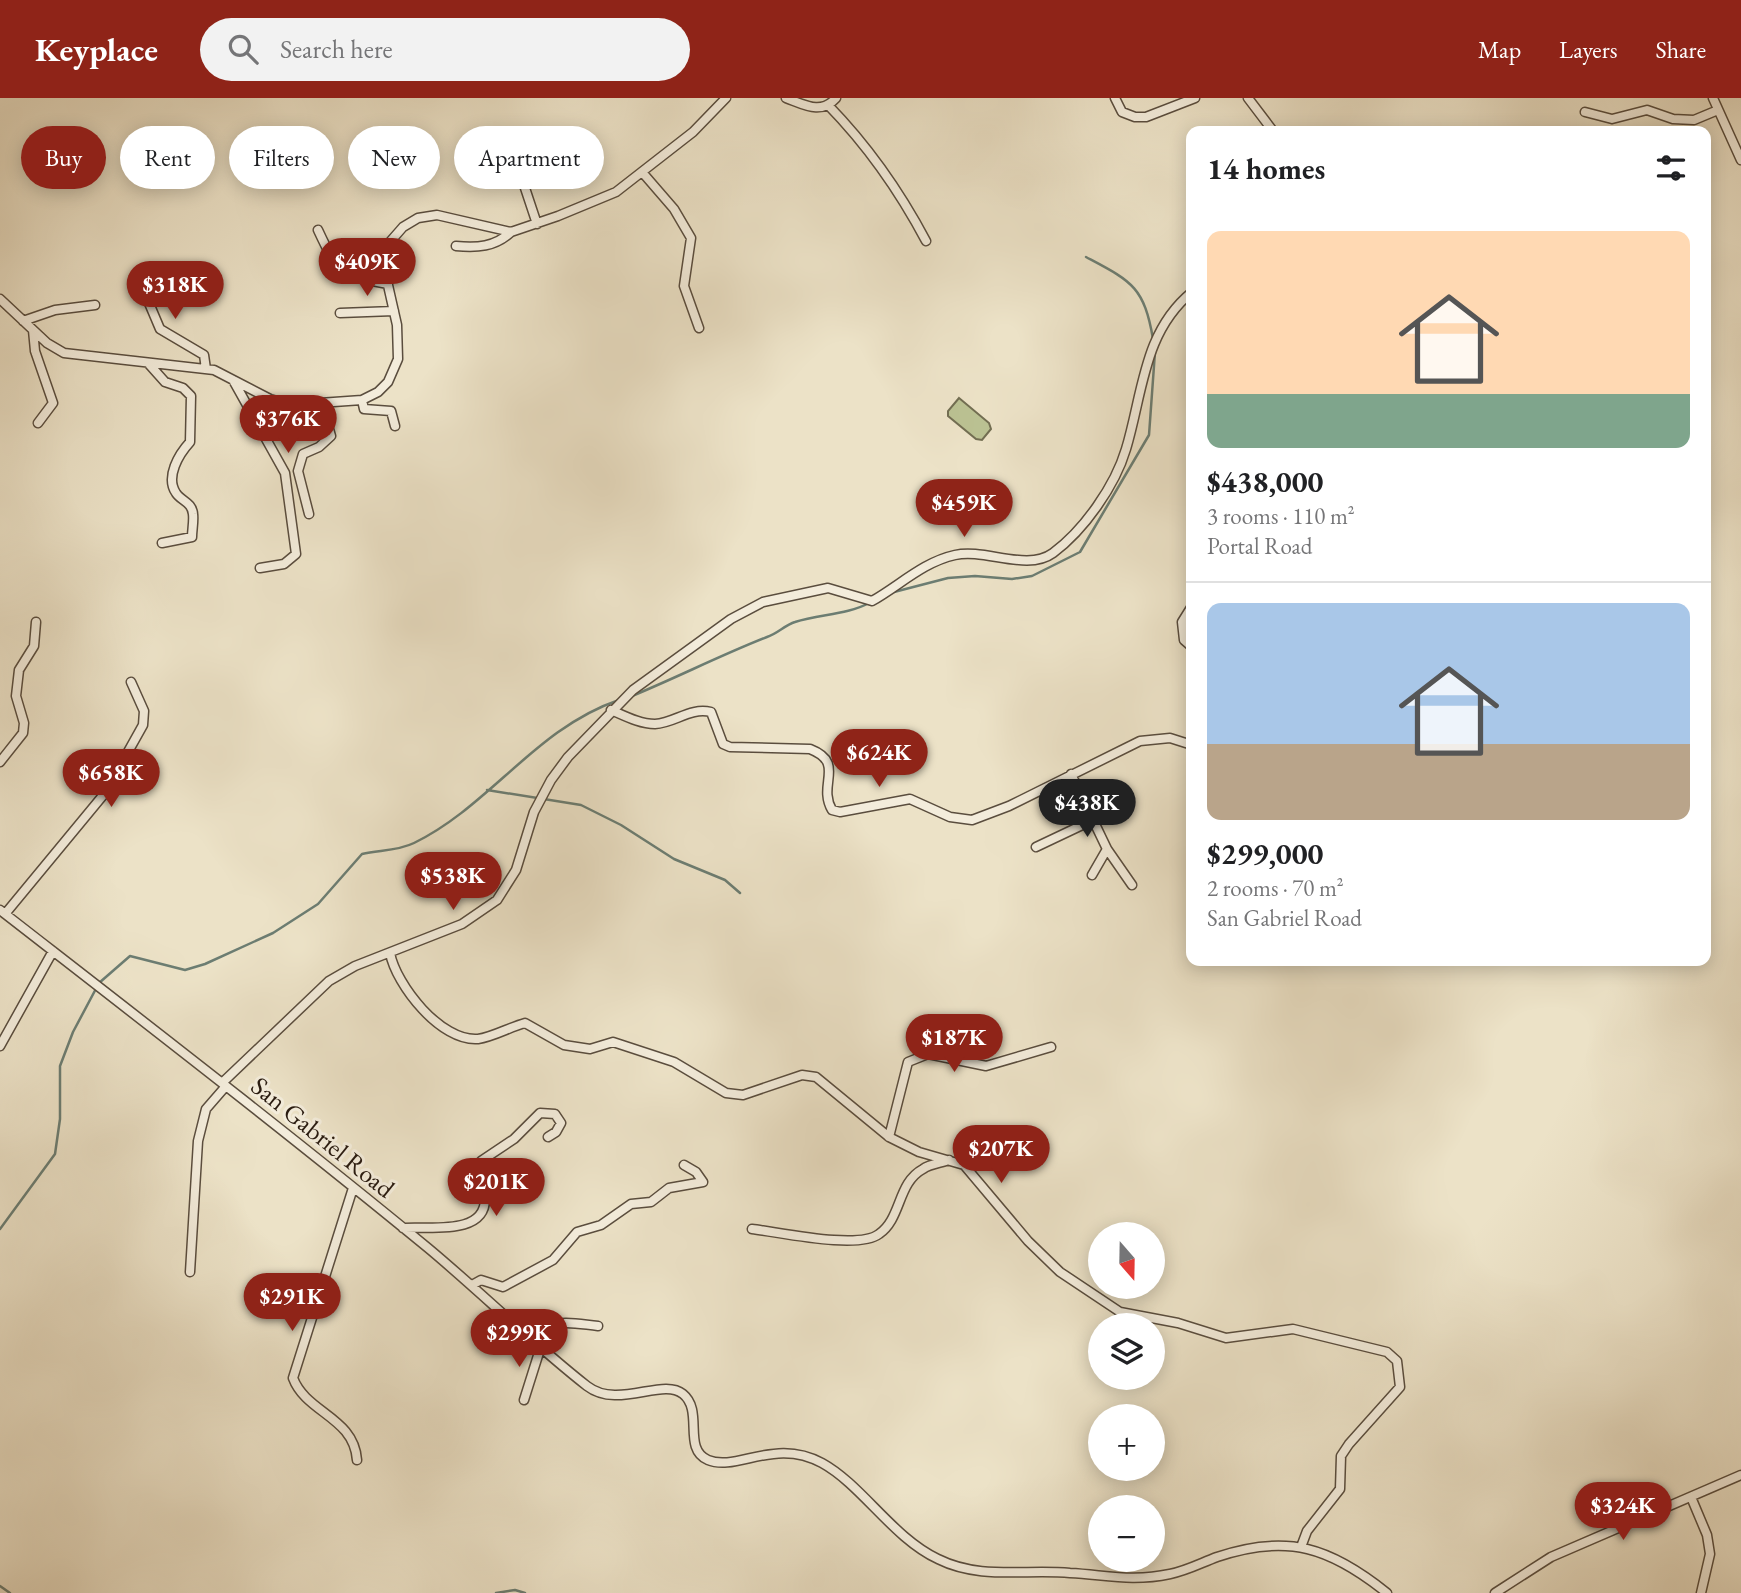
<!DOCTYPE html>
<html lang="en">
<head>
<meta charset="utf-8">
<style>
	body { margin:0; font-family:"EB Garamond",serif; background:#f2f2f2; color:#202124; height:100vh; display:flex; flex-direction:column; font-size:26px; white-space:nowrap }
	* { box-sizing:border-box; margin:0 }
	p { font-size:23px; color:#757577 }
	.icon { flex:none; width:38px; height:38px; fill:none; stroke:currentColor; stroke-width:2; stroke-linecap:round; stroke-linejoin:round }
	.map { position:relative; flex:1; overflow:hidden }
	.drawer { position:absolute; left:1186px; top:28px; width:525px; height:840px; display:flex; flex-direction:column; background:#fff; border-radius:14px; box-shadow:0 4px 18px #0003 }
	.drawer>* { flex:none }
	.hud { position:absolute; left:21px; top:28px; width:665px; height:63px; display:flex; gap:14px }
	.needle { width:46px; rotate:160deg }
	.tools { position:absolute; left:1088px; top:1124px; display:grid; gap:14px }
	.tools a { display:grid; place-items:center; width:77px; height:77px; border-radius:50%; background:#fff; box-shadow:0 4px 18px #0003; font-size:35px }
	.price { position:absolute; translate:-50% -60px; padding:0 16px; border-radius:24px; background:#8f2418; color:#fff; font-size:23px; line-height:46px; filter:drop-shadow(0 2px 4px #0008) }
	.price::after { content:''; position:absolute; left:50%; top:42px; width:21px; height:16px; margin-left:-10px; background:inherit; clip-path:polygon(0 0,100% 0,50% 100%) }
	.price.selected { background:#222; color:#fff }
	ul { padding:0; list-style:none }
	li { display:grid; align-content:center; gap:14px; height:371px; padding:0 21px }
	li+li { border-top:2px solid #e0e0e0 }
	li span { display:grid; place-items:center; height:217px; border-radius:14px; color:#555 }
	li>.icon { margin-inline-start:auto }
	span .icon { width:126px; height:126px; fill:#fffc; stroke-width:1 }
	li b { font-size:30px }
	h2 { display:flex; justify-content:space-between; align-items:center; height:84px; padding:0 21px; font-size:30px }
	.pill { padding:0 24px; border-radius:32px; background:#fff; box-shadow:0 4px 18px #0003; font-size:24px; line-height:63px }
	.pill.selected { background:#8f2418; color:#fff }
	header { display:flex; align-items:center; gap:42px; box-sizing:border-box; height:98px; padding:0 35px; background:#8f2418; color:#fff }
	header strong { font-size:33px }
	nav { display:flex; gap:38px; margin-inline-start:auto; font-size:24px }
	.search { width:490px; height:63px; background:#f2f2f2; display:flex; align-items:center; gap:18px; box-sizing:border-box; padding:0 24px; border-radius:38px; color:#757577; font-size:26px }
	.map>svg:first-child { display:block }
	.green { fill:#bbc293; stroke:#726e52; stroke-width:2 }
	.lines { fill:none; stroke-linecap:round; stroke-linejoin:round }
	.stream { stroke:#6c7d72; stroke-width:2.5 }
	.minor-casing { stroke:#5a4d3e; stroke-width:11 }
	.minor { stroke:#f3ecdb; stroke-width:8 }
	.labels { text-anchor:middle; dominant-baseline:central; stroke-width:6; stroke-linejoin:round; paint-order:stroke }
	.street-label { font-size:26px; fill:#291b10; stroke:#f3ecdb }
</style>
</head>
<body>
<header>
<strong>Keyplace</strong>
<div class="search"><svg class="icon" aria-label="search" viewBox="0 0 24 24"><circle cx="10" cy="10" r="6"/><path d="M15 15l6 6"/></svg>Search here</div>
<nav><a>Map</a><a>Layers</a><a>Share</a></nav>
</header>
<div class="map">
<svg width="1741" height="1495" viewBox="0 0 1741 1495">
	<rect width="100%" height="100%" fill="#ece2c7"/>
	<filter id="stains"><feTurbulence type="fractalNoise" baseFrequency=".00286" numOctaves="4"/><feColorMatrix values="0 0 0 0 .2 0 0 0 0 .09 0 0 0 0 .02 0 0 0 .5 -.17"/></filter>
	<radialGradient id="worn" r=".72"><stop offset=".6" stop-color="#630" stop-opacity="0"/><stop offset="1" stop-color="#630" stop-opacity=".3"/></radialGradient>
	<path class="green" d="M959 300 989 325 991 331 982 342 976 341 948 318V313Z"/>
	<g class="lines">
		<path class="stream" d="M1086 159C1131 183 1144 188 1153 241
			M894 494 948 480 975 478 1012 481 1032 478 1080 454 1149 337 1155 254
			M632 598C678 579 721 557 767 539 777 536 785 527 795 524 819 516 847 517 869 505
			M487 692 581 707 621 727 674 761 725 782 740 795
			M0 1131 55 1056 60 1021V968L73 934 99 885 130 858 185 872 205 866 273 835 318 806 362 756C380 752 398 753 414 745 490 708 536 630 619 602
			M0 1488 10 1495
			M496 1495 515 1492 525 1495"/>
		<g class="minor-casing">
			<path id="minor" d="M786 0C805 7 821 17 836 0
				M1115 0 1122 14 1135 19H1146L1195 0
				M1248 0 1273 33
				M1713 0 1741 62
				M828 7C867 47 900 94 926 143
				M1585 14 1612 21 1647 12 1673 21 1694 22 1718 12
				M642 74 674 111 691 140 684 188 699 230
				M537 126 517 66 520 46 534 41 544 58
				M318 132C338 175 341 178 388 186
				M456 148C477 150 495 149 511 134
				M0 201 47 245 64 255 214 272 270 301 291 307 362 302 378 294 388 284 398 261 397 227 385 174 389 145 403 129 418 120 437 117 511 134 558 118 616 94 693 34 726 0
				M340 215 394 213
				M23 223 55 212 95 207
				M33 232 35 253 53 305 38 325
				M148 265 165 284 183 290 191 298 190 344C179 356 165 379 176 395 181 403 192 404 193 416 194 423 192 432 192 439L162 445
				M206 271 204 257 160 231 149 205 166 190 214 184
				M233 282 285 375 296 456 284 466 260 470
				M362 302 364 311 391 313 395 328
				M301 306 327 324 331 338 319 349 303 356 298 373 309 416
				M1192 508 1182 524 1184 542 1192 549
				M611 612C625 618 640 626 655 626 675 625 690 609 711 614L723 646 730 649 810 651C846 665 817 686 832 712L840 714 910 701 950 719 972 722 1009 708 1140 643 1170 640 1192 647
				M0 664 23 635 24 625 16 598 19 572 34 548 36 524
				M1071 676 1107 751 1132 787
				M1036 749 1093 722
				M1092 777 1107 751
				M0 812C144 924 288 1035 428 1150 482 1195 532 1245 587 1288 618 1312 663 1279 683 1296 704 1313 682 1351 708 1362 737 1374 775 1339 822 1365 862 1387 893 1440 938 1461 980 1482 1025 1471 1070 1475 1107 1477 1132 1484 1170 1476 1186 1473 1201 1465 1217 1459 1288 1435 1331 1450 1387 1495
				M5 816 105 695 143 627 144 613 131 584
				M390 855C396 887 441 944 478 941 493 939 510 929 525 925L564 947 590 951 613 944 674 964 726 995 743 997 802 977 816 979 889 1039 919 1054 964 1067 1028 1143 1060 1174 1120 1214 1178 1225 1226 1240 1293 1231 1387 1254 1397 1263 1400 1289 1349 1346 1341 1358 1340 1391 1307 1433 1301 1449
				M0 948 53 853
				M222 985 329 883 355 868 462 826 497 802 516 772 534 714 551 682 568 659 633 592 731 521 763 504 828 490 872 503C899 488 923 464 955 457 985 450 1027 474 1053 455 1084 432 1115 388 1126 351 1143 295 1143 234 1192 194
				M889 1039 908 964 928 956 986 968 1051 949
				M353 1090 293 1280C306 1315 354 1319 357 1362
				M403 1130C429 1128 486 1138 485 1100 485 1087 480 1076 481 1063L514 1041 540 1015 555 1016 561 1025 556 1034 548 1039
				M752 1131C779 1134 858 1152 879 1136 902 1120 897 1085 923 1071 930 1066 941 1065 949 1062
				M190 1174 198 1043 206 1011 226 988
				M472 1187 481 1182 503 1189 553 1162 577 1134 601 1127 631 1106 651 1104 669 1090 703 1084 696 1074 684 1067
				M532 1240C554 1219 570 1225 598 1228
				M524 1302 541 1248
				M1691 1399 1707 1437 1710 1456 1701 1495
				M1495 1495 1551 1459 1741 1377"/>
		</g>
		<use href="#minor" class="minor"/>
	</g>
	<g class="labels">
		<g class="street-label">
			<text transform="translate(323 1039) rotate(39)">San Gabriel Road</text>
		</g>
	</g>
	<rect width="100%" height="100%" filter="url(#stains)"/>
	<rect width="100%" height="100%" fill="url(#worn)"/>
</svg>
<div class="tools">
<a><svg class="needle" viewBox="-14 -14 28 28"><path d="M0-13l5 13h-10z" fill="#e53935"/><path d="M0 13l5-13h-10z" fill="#757577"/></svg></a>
<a><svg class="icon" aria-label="layers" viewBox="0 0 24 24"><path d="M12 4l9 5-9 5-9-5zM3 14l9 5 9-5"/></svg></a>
<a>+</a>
<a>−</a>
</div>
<b class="price" style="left:367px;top:200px">$409K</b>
<b class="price" style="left:175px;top:223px">$318K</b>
<b class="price" style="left:288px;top:357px">$376K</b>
<b class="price" style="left:964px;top:441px">$459K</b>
<b class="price" style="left:879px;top:691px">$624K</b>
<b class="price" style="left:111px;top:711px">$658K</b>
<b class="price selected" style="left:1087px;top:741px">$438K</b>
<b class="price" style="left:453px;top:814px">$538K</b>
<b class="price" style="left:954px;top:976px">$187K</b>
<b class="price" style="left:1001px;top:1087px">$207K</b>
<b class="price" style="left:496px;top:1120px">$201K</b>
<b class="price" style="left:292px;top:1235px">$291K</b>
<b class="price" style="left:519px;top:1271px">$299K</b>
<b class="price" style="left:1623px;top:1444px">$324K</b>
<div class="hud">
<a class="pill selected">Buy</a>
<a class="pill">Rent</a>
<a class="pill">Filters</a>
<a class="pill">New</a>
<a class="pill">Apartment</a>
</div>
<section class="drawer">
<h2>14 homes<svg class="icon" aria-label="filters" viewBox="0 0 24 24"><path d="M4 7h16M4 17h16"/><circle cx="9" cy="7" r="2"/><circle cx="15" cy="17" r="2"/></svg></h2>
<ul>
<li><span style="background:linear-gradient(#ffd9b3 75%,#7fa58c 0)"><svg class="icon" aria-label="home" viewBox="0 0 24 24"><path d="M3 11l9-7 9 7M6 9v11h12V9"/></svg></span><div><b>$438,000</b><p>3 rooms · 110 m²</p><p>Portal Road</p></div></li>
<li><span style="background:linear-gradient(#a9c7e8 65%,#b9a48a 0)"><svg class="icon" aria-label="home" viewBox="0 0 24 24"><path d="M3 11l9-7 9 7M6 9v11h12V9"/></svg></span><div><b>$299,000</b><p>2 rooms · 70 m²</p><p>San Gabriel Road</p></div></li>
</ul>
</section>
</div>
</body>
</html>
